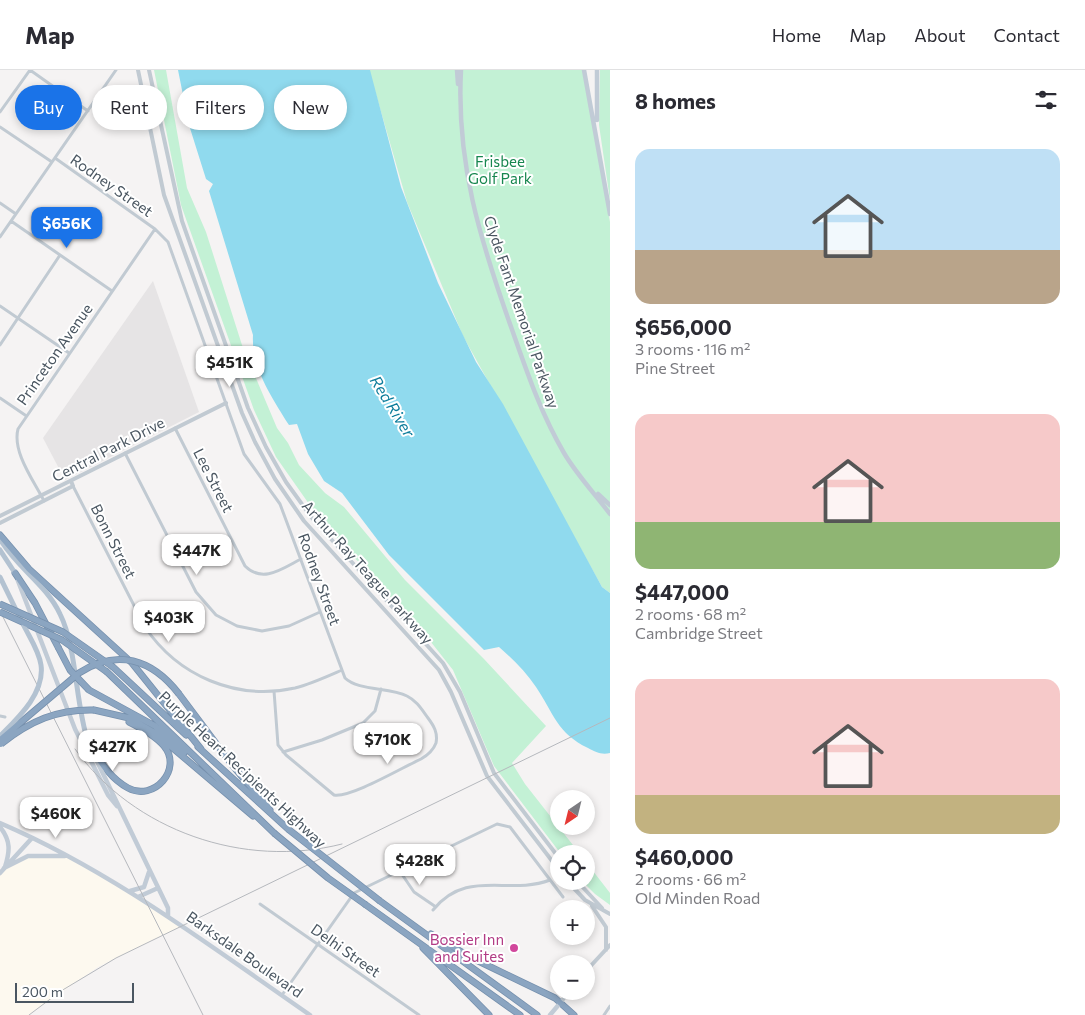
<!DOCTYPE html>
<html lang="en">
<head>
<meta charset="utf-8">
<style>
	body { margin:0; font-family:Commissioner,sans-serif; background:#f7f7f7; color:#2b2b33; height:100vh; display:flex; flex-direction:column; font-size:19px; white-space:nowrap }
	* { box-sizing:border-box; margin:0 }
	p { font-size:16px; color:#7c7c81 }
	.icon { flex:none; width:28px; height:28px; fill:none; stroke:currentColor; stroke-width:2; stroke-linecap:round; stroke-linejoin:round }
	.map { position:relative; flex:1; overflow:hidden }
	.drawer { display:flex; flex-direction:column; background:#fff; width:475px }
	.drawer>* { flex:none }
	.banner { position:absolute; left:15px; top:15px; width:475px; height:45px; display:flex; gap:10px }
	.needle { width:32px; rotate:215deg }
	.fabs { position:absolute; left:550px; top:720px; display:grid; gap:10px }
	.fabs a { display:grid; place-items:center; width:45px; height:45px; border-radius:50%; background:#fff; box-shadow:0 2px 8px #0003; font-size:25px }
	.scale { position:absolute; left:15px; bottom:12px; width:119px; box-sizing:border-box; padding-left:5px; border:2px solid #4a5661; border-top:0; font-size:14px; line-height:18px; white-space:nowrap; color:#4a5661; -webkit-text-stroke:4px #fff; paint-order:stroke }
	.price { position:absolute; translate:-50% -42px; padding:0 11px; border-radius:10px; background:#fff; color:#222; font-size:16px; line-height:32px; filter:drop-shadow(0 1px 2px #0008) }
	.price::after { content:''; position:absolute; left:50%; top:30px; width:15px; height:11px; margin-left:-8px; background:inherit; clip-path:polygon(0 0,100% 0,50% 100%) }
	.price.selected { background:#1a73e8; color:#fff }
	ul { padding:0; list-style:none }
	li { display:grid; align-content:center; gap:10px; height:265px; padding:0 25px }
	li span { display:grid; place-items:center; height:155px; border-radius:15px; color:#555 }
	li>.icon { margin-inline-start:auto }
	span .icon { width:90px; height:90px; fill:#fffc; stroke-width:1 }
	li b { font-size:21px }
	h2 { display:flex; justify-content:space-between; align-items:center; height:60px; padding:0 25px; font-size:21px }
	.chip { padding:0 18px; border-radius:22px; background:#fff; box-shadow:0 2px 8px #0003; font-size:18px; line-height:45px }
	.chip.selected { background:#1a73e8; color:#fff }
	header { display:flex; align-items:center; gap:30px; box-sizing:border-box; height:70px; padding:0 25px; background:#fff; border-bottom:1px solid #e1e1e2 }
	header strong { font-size:24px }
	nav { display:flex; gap:28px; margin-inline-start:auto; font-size:18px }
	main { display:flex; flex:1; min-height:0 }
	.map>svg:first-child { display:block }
	.commercial { fill:#fdf9ef }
	.education { fill:#e6e4e5 }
	.green { fill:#c3f1d5 }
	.water { fill:#90daee }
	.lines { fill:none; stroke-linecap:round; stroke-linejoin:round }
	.motorway-casing { stroke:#7690ad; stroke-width:7 }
	.minor { stroke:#c1cad2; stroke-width:3 }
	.tertiary { stroke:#c1cad2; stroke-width:4 }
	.secondary { stroke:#c1cbd6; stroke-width:4.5 }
	.primary { stroke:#b3c2d1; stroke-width:5 }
	.motorway { stroke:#8ba5c1; stroke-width:5.5 }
	.rail { stroke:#b5b8bd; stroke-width:1 }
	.motorway-bridge-casing { stroke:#7690ad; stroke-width:7; stroke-linecap:butt }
	.primary-bridge { stroke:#b3c2d1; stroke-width:5 }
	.motorway-bridge { stroke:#8ba5c1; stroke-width:5.5 }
	.hotel-dot { fill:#d1479c; stroke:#fff; stroke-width:2 }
	.labels { text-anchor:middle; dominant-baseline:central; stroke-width:4; stroke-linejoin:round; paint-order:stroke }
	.park-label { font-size:15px; fill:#17864f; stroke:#fff }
	.street-label { font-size:15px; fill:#4a5661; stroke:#fff }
	.hotel-label { font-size:15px; fill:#b23c85; stroke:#fff; text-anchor:end }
	.water-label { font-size:16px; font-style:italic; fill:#0c7c9b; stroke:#fff }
</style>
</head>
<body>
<header>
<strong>Map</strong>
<nav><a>Home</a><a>Map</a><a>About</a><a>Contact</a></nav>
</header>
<main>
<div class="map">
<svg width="610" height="945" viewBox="0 0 610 945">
	<rect width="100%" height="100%" fill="#f5f3f3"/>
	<path class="commercial" d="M68 786 182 856 98 897 29 945H0V803L21 788Z"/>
	<path class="education" d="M153 211 199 342 65 410 43 368Z"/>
	<path class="green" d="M154 0H166L187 118 206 162 242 275 277 358 288 373 299 395 325 423 344 437 405 510 484 589 546 656 512 693 525 714 580 784H561L494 696 453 600 427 567 321 451 276 387 254 340 181 135Z
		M369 0H583L610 152V523L602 517 463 266 407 132Z
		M600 0H610V130L599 55Z
		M586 792 610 823V835L595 824 582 811H586Z"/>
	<path class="water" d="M178 0H370L401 117 438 213 476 292 503 334 602 517 610 523V683C601 685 596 682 588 678 557 663 554 644 536 617 526 602 513 589 499 577L484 580 389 485 342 423 324 411 308 384 297 354 289 355C272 328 251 297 253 265L209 121 213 114 206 109 189 55Z"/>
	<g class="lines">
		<g class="motorway-casing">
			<path id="motorway" d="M0 465 29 499 132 593 201 679
				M15 503 35 533 58 577
				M113 597 186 665
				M107 602 274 763
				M89 620 155 656 184 683
				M179 624 233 696 270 740
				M94 640 129 648 155 663 253 746
				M88 672C99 689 109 708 128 718 154 732 183 699 164 676 156 666 141 658 129 652
				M198 677 288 759
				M380 831 537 945
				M366 835 520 945
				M431 864 472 888 555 928 574 945
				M423 878 489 945"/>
		</g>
		<path class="minor" d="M98 26 132 50
			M0 42 30 0 88 41
			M0 57 52 92
			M55 88 155 159 168 172 244 384 280 434 345 608C358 621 390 617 407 626 417 631 422 640 428 648 434 656 438 663 436 673 433 681 428 685 421 689 403 697 351 728 334 725L286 685 278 675 274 621
			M0 133 16 144
			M11 151 112 221
			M0 167 116 0
			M0 236 69 283
			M0 275 60 185
			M0 328 25 345
			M175 358 245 496C263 514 283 498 301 489
			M125 383 196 522 216 545 237 556 262 561 289 556 320 542
			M73 416 145 557C178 606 236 631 295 618 311 614 326 607 342 600
			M44 431C34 411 12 382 18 359L155 159
			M0 646 5 647
			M283 682 322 670 363 653 375 641 381 619
			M399 800 414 822 436 837
			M260 834 419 945
			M433 840C467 798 508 826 550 810
			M282 925 354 823 497 754 510 757 563 827
			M604 945 610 936"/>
		<path class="tertiary" d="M138 0 164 125 242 343 255 372 275 409 304 451 439 600 451 622 487 706 559 800
			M149 0 182 151 248 338 266 377 286 412 312 448 443 593 460 622 494 703 559 788
			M0 446 226 333
			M0 453 73 416 71 411
			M567 811 585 830 610 844
			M577 811 602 838
			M592 836 606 857V880
			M586 901 610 875
			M561 932 569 921"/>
		<path class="secondary" d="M457 0 458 14
			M461 0C456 92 480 169 510 254 526 299 540 342 564 383 577 405 595 424 610 444
			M584 0 610 144
			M597 50V0
			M598 424 610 435
			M18 511 75 659 108 725 117 736
			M93 683 168 838V846
			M0 753C112 801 210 876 310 945
			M0 757C11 771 10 781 5 797
			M4 798 28 786H65
			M0 803 32 768
			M130 821 144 817 149 802
			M138 827 158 818
			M550 945 561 932"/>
		<path class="primary" d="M0 469C16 497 46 514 60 544 77 578 75 632 88 672
			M0 480 15 503
			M0 507 23 554"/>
		<use href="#motorway" class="motorway"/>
		<path class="rail" d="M0 541 203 945
			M75 679C134 761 244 799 342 774
			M29 945 61 921 116 888 610 648"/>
		<g class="motorway-bridge-casing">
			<path id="motorway-bridge" d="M0 534 63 562 113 597
				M0 542 62 570 107 602
				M58 577 70 600 89 620
				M0 670 79 603C117 578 152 589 179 624
				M1 674C30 651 57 639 94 640
				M288 759 380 831
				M274 763 328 808 366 835"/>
		</g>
		<path class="primary-bridge" d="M0 666C18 648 45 623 41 595 39 581 30 568 24 556"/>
		<use href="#motorway-bridge" class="motorway-bridge"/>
	</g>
	<circle class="hotel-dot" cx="514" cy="878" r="5"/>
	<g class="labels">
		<g class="park-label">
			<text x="500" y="91">Frisbee<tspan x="500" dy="17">Golf Park</tspan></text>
		</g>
		<g class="street-label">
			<text transform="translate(112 115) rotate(35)">Rodney Street</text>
			<text transform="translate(522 242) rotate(71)">Clyde Fant Memorial Parkway</text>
			<text transform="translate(54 284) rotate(-55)">Princeton Avenue</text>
			<text transform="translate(108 379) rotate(-27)">Central Park Drive</text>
			<text transform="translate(214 410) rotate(63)">Lee Street</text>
			<text transform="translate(114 471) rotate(63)">Bonn Street</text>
			<text transform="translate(368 502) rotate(48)">Arthur Ray Teague Parkway</text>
			<text transform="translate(320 509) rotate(70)">Rodney Street</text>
			<text transform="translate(243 699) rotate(43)">Purple Heart Recipients Highway</text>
			<text transform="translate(346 880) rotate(35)">Delhi Street</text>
			<text transform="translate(245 884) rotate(35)">Barksdale Boulevard</text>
		</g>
		<g class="hotel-label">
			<text x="504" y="869">Bossier Inn<tspan x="504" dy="17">and Suites</tspan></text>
		</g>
		<g class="water-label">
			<text transform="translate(393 336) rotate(58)">Red River</text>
		</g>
	</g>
</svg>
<div class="fabs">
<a><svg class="needle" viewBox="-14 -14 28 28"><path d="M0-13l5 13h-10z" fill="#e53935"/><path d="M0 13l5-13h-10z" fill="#7c7c81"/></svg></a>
<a><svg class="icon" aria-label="locate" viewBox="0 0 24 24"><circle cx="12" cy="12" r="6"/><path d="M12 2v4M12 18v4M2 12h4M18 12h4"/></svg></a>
<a>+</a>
<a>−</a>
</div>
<div class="scale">200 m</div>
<b class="price selected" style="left:67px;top:179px">$656K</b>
<b class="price" style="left:230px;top:318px">$451K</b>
<b class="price" style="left:197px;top:506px">$447K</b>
<b class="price" style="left:169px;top:573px">$403K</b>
<b class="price" style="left:388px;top:695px">$710K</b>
<b class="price" style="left:113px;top:702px">$427K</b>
<b class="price" style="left:56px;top:769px">$460K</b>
<b class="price" style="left:420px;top:816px">$428K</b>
<div class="banner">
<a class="chip selected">Buy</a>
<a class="chip">Rent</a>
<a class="chip">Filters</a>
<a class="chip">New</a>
</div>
</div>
<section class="drawer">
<h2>8 homes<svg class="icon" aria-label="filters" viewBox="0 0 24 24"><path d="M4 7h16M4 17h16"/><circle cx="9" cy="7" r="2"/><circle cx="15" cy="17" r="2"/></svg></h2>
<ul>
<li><span style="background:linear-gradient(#bfe0f5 65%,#b9a48a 0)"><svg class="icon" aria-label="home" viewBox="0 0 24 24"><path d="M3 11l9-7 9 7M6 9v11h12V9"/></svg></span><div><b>$656,000</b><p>3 rooms · 116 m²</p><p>Pine Street</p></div></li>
<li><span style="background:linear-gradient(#f6c9c9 70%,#8fb573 0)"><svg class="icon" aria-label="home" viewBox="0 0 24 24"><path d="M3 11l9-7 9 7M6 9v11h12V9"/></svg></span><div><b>$447,000</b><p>2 rooms · 68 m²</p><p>Cambridge Street</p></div></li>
<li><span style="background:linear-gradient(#f6c9c9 75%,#c2b280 0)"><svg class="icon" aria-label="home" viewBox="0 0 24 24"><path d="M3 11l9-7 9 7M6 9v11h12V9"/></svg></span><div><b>$460,000</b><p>2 rooms · 66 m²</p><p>Old Minden Road</p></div></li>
</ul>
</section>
</main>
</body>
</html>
